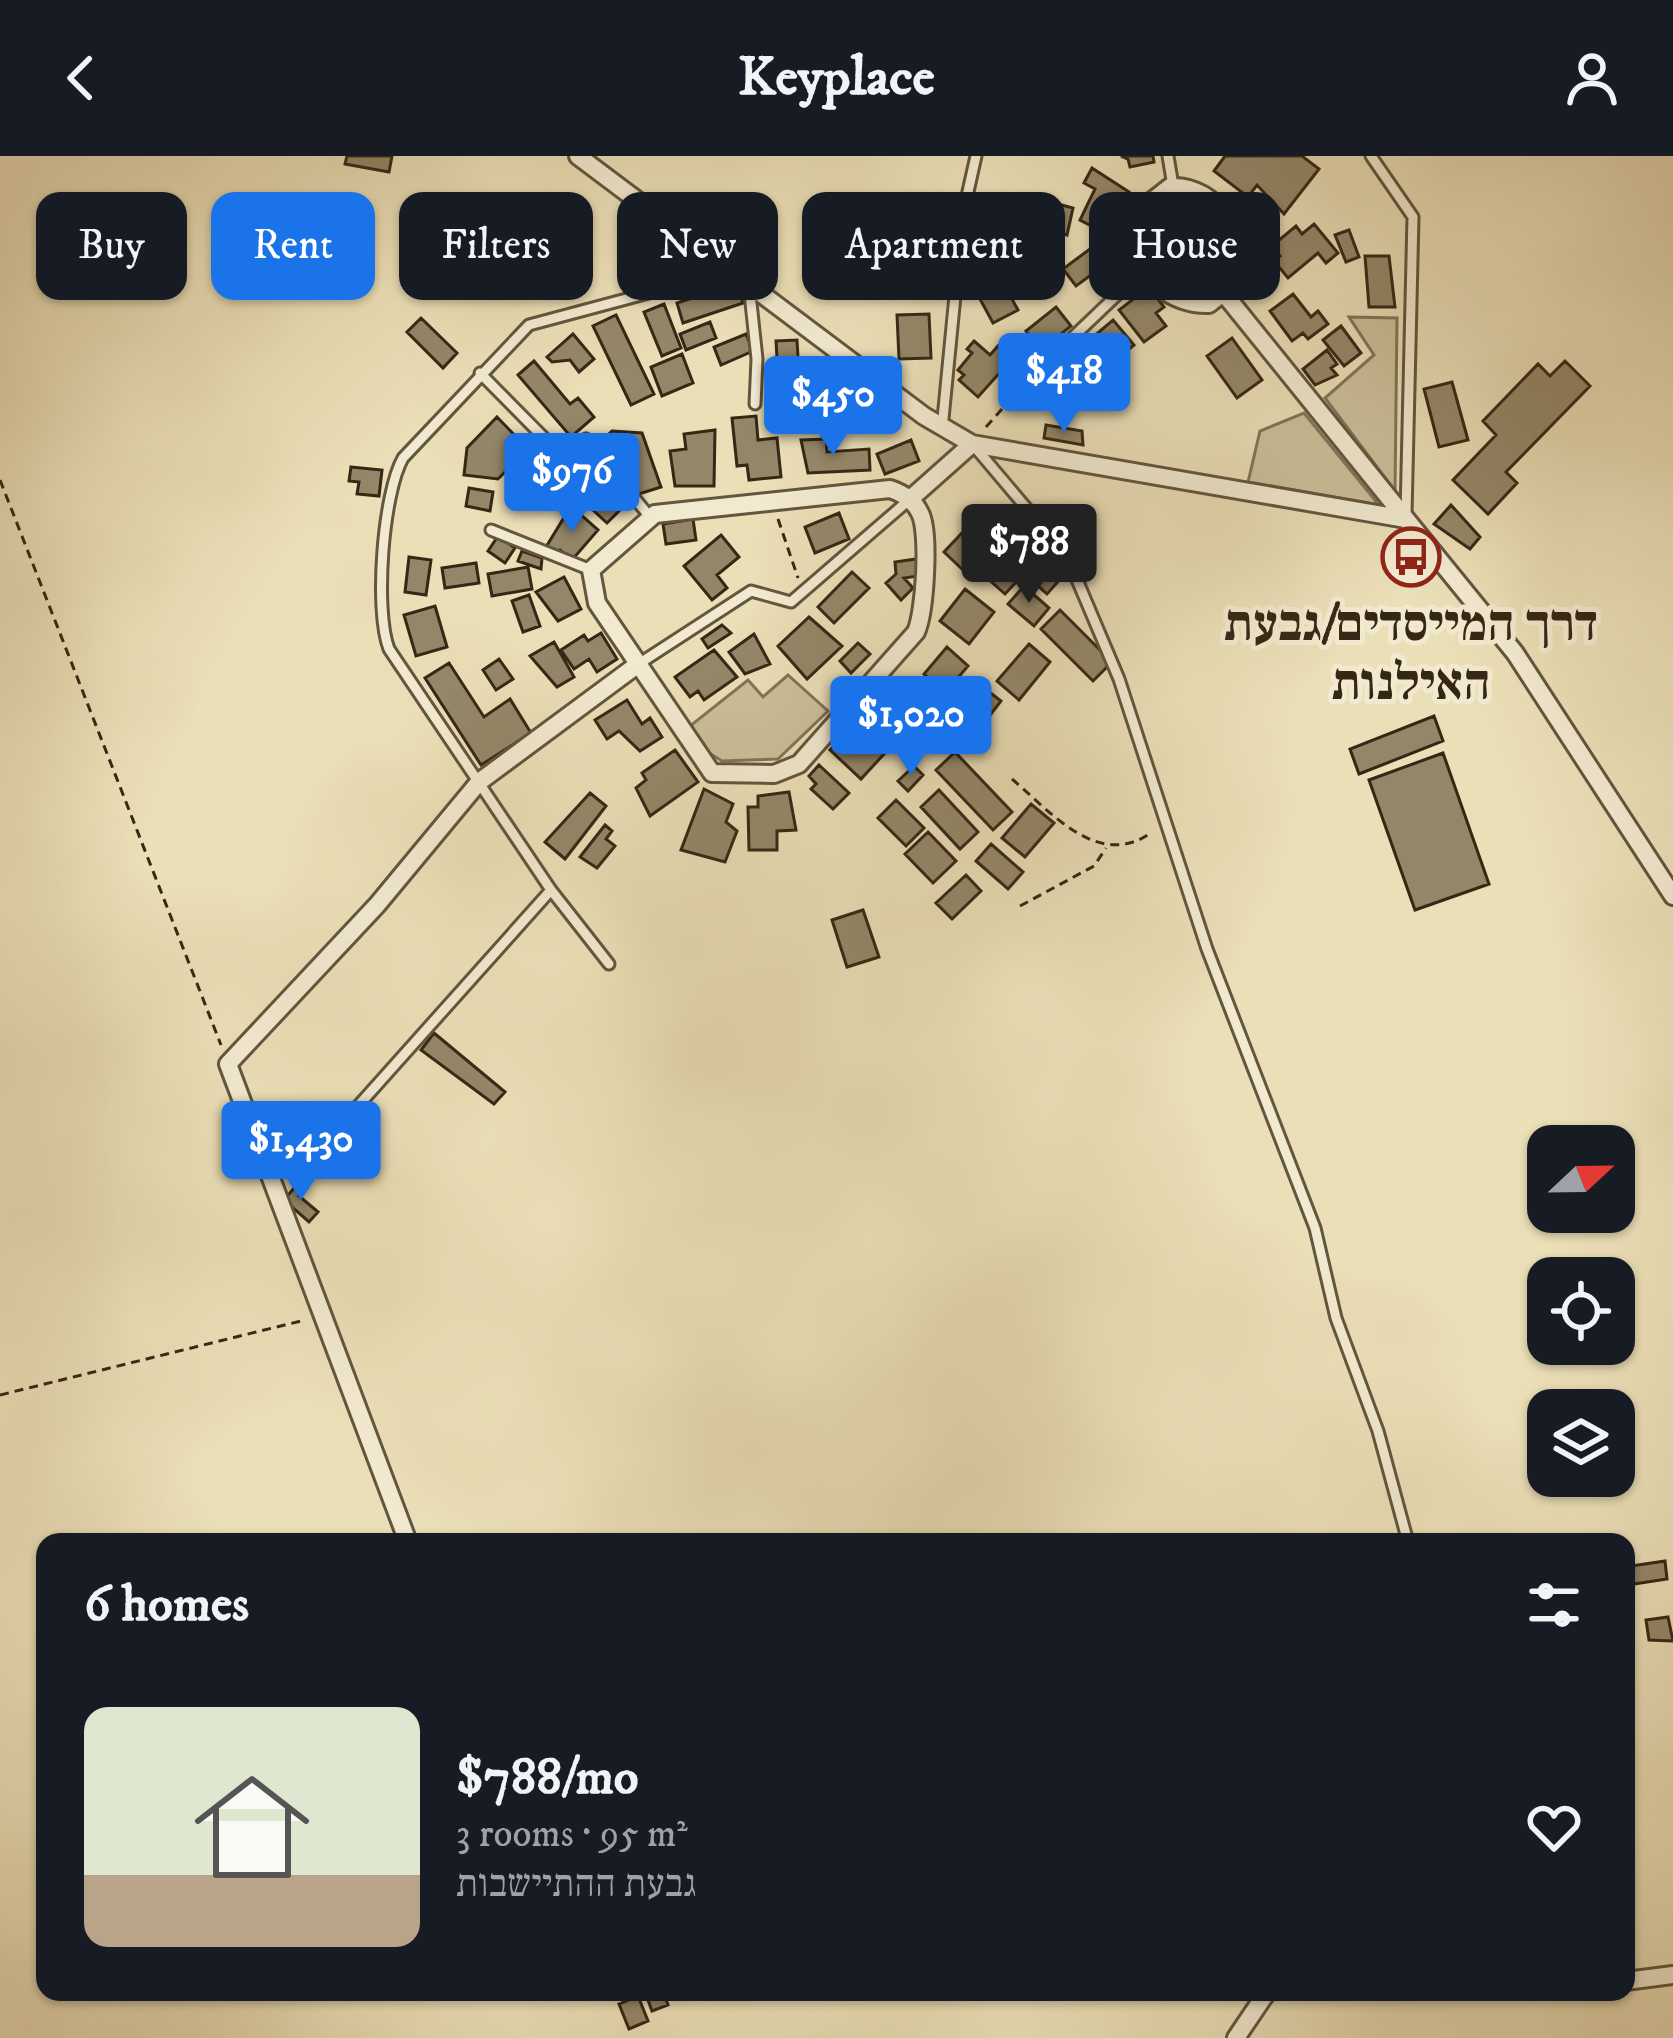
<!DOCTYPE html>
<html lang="en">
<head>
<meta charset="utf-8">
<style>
	body { margin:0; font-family:"IM FELL DW Pica","Frank Ruhl Libre",serif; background:#20242c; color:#f1f3f6; height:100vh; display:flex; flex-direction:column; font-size:45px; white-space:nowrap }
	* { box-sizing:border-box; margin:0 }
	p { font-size:39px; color:#9ea1a6 }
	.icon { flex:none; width:66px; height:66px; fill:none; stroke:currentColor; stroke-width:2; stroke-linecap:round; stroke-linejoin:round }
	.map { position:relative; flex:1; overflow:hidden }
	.side { position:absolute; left:36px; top:1377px; width:1599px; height:468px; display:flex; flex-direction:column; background:#171b24; border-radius:24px; box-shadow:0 3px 9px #0004 }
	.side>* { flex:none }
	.banner { position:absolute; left:36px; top:36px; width:1602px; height:108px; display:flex; gap:24px }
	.needle { width:78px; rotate:68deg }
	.controls { position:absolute; left:1527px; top:969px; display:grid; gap:24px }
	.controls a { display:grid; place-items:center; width:108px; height:108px; border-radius:24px; background:#171b24; box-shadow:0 3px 9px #0004; font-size:60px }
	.price { position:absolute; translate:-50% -102px; padding:0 27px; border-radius:12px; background:#1a73e8; color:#fff; font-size:39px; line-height:78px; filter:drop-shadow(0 3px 6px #0008) }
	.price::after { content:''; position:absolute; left:50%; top:72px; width:36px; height:27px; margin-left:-18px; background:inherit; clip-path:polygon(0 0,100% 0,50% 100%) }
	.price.active { background:#222; color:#fff }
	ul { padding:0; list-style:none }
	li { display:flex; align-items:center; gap:36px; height:300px; padding:0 48px }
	li span { display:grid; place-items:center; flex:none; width:336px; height:240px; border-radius:24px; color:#555 }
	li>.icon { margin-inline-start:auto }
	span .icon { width:144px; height:144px; fill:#fffc; stroke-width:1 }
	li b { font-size:51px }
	h2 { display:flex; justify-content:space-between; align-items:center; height:144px; padding:0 48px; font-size:51px }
	.tag { padding:0 42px; border-radius:24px; background:#171b24; box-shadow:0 3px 9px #0004; font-size:42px; line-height:108px }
	.tag.active { background:#1a73e8; color:#fff }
	header { display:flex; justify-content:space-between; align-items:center; height:156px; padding:0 48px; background:#171b24; font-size:54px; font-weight:800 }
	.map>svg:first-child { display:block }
	.green { fill:#ccc09b; stroke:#817458; stroke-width:3 }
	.building { fill:#948769; stroke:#362715; stroke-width:3 }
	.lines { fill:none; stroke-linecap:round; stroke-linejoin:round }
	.lane-casing { stroke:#63553e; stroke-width:15 }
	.street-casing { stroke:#63553e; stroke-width:22 }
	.path { stroke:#362715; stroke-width:3; stroke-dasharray:9 6; stroke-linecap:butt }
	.lane { stroke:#f2ead0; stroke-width:9 }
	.street { stroke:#f2ead0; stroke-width:16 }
	.labels { text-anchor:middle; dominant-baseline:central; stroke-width:10; stroke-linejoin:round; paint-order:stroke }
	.poi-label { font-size:51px; font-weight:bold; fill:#362715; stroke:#f2ead0 }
</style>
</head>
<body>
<header><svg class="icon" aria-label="back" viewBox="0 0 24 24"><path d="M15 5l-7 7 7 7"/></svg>Keyplace<svg class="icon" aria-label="person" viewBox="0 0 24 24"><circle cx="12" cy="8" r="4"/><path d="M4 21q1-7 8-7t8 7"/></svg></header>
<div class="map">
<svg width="1673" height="1882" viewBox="0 0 1673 1882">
	<rect width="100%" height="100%" fill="#ebdfb7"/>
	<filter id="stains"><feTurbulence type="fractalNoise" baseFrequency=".00167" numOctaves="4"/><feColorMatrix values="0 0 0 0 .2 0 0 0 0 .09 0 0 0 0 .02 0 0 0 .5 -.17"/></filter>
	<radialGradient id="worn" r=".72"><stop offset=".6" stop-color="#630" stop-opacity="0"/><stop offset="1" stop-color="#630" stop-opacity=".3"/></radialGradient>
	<path class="green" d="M1179 43C1210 51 1235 84 1227 117L1210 134C1176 141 1151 110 1141 81L1154 53Z
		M1349 161 1397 162 1395 335 1325 242 1374 199Z
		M1304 257 1379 349 1248 326 1260 275Z
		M788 519 828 555 778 603 722 605 704 594 690 570 748 524 763 541Z"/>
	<path class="building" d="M347 0H392L389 16 345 8Z
		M1121 0H1153L1154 6 1130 11 1128 3Z
		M1225 0H1302L1319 13 1284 58 1257 29 1248 41 1214 15Z
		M1092 12 1129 36 1103 76 1080 64 1095 33 1084 27Z
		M1058 48 1073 52 1067 79 1051 74Z
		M1172 74a11 11 0 1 1 22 0a11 11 0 1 1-22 0Z
		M1314 68 1338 97 1326 107 1318 97 1288 122 1274 105 1280 100 1272 90 1296 70 1302 78Z
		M1349 74 1359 101 1346 106 1335 79Z
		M1098 87 1118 114 1102 126 1095 116 1076 130 1063 113Z
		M1365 100H1389L1395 151H1369Z
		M991 105 1018 154 993 167 967 119Z
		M737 127 743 147 683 167 677 147Z
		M1149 131 1164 151 1156 157 1166 170 1144 186 1119 154Z
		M1293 138 1311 161 1318 155 1328 168 1308 183 1303 177 1292 185 1270 155Z
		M664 148 681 192 662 200 644 156Z
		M1056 151 1071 170 1041 194 1026 175Z
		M929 158 931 202 899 203 897 159Z
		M616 159 654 238 631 249 593 170Z
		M421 162 457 197 443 212 407 176Z
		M1113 164 1134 189 1113 206 1093 181Z
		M710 166 716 182 686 194 680 178Z
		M1341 170 1361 197 1344 210 1323 184Z
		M573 178 594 203 579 216 570 204 552 206 547 201Z
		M746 178 753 195 721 209 714 191Z
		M1232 182 1262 224 1237 242 1207 200Z
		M797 184 799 218 778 219 776 185Z
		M974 185 990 199 998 190 1012 203 978 241 959 224 964 219 958 214 972 197 967 193Z
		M1327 194 1337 208 1331 212 1337 219 1315 229 1303 213Z
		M682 198 693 227 662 240 651 211Z
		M534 205 570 248 578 242 594 261 571 281 518 219Z
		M1565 205 1590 230 1506 316 1517 327 1488 358 1453 324 1496 279 1483 265 1538 208 1550 220Z
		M1452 226 1468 284 1439 291 1424 233Z
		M802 239 804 273 786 274 783 241Z
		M756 260 758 284 777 282 781 321 749 324 747 309 737 310 732 262Z
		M497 261 528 293 498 323 464 319 467 292Z
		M1046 269 1082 275 1083 289 1044 282Z
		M715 274 714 330H675L670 295 686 293 684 278Z
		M612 275 642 277 661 331 639 338 598 288Z
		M826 283 827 296 869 293 870 314 808 317 801 284Z
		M911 284 919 305 885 318 877 298Z
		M351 311 382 314 379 340 357 338 359 326 349 325Z
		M599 314 630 344 607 367 594 355 598 351 580 324Z
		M469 332 493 336 490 355 466 350Z
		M1451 349 1480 381 1470 393 1434 368Z
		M571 350 598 374 572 404 560 394 555 399 546 391Z
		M839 357 849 383 815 397 805 371Z
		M976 362 996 380 963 414 944 396Z
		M693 363 696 384 666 388 663 368Z
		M721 379 739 401 717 419 727 432 712 444 684 410Z
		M498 380 515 392 505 407 488 395Z
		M1047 390 1071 411 1047 438 1023 417Z
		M522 395 542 402 541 413 518 405Z
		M990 399 1018 424 1005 438 977 413Z
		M409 401 431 404 426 439 405 436Z
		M916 403 918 420 904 422 913 432 901 444 886 427 896 418 895 406Z
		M476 407 479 427 445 432 442 412Z
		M528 411 532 433 492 440 488 418Z
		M852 416 869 432 834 467 818 451Z
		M564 421 581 453 558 465 536 436Z
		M1024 430 1049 452 1034 470 1008 448Z
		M965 433 994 456 969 488 940 465Z
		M529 439 540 470 523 476 512 445Z
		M435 450 447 491 416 500 404 459Z
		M1060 454 1112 506 1093 525 1041 473Z
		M809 461 842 490 807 523 778 490Z
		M722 469 731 477 708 492 702 483Z
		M601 477 617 503 597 516 589 503 574 513 561 494 584 479 588 485Z
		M754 478 770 508 745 518 729 496Z
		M554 486 574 521 557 531 530 500Z
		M858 487 870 498 851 517 840 505Z
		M1029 488 1050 506 1019 544 997 525Z
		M947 491 968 510 945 537 924 518Z
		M714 494 737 521 704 544 698 535 690 541 675 521Z
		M499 503 513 523 496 534 483 514Z
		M449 507 484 561 510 543 531 577 481 609 425 522Z
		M979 528 1001 545 977 576 955 559Z
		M900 532 926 557 901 584 875 558Z
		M627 544 642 568 650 562 662 581 640 595 619 575 607 583 595 564Z
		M1434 560 1443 585 1359 618 1350 593Z
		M865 568 885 597 861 623 830 594 843 580 849 585Z
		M675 594 698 626 650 660 636 632 646 624 642 617Z
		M955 596 1012 656 993 674 936 614Z
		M1443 597 1489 728 1415 754 1369 624Z
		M819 609 849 637 833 653 811 633 816 628 809 620Z
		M914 610 923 619 908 635 898 625Z
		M704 633 733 648 726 666 737 675 725 706 681 694Z
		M939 634 978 676 960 693 921 651Z
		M789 636 796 674 777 675V694H749L748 651H758V640Z
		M590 637 606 650 565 703 545 686Z
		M896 644 924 672 906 690 878 662Z
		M1031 648 1054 667 1025 701 1002 682Z
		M605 669 612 675 606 683 615 690 597 712 580 701Z
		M928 676 956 705 933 727 905 698Z
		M991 688 1023 716 1008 733 976 705Z
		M966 719 981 735 952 763 936 747Z
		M863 754 879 801 847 811 832 764Z
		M434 877 505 936 494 948 421 894Z
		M300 1025 307 1032 299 1040 318 1056 309 1066 284 1044Z
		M1665 1405 1667 1423 1634 1428 1631 1410Z
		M1668 1461 1673 1485 1649 1484 1646 1464Z
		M645 1836H663L668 1849 652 1855Z
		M638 1840 648 1865 629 1873 619 1848Z"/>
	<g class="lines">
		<g class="lane-casing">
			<path id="lane" d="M1168 0 1173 30
				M1371 0 1413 61 1406 359
				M749 128 757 203 755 248
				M480 217 559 297 586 283 650 361
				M1029 223 1142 115
				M942 273 963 58 976 0
				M974 290 1067 400 1119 523 1207 793 1315 1072 1336 1162 1378 1275 1408 1386
				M491 374 591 414
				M637 509 751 435 791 446 909 344
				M609 808 551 734 389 493C374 454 383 337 403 302L529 169 731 115
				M333 978 551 734"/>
		</g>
		<g class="street-casing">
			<path id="street" d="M578 0 924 260 972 288 1406 363 1515 497 1673 740
				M1170 31C1219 28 1251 86 1233 129L1209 148C1173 149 1141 123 1128 89L1133 60Z
				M1226 140 1406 363
				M890 333C902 337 914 344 920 357 930 376 925 456 916 476L799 608 774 618 712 617 597 447 591 414 655 358Z
				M909 344 972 288
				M408 1386 228 908 377 749 479 626 637 509
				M1626 1825 1673 1819
				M1236 1882 1267 1836"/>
		</g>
		<path class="path" d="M986 271 1020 233
			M0 324 221 889
			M778 363 798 422
			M1012 623C1051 656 1099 715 1152 676
			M1020 750 1094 710 1106 692
			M0 1239 305 1164"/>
		<use href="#lane" class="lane"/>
		<use href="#street" class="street"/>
	</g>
	<defs>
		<g id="bus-ring" transform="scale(3)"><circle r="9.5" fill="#f2ead0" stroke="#8f2418" stroke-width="1.5"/><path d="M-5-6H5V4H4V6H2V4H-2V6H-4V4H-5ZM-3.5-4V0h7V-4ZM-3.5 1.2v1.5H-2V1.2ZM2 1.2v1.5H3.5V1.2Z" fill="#8f2418"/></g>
	</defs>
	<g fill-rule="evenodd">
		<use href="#bus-ring" x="1411" y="401"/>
	</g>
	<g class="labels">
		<g class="poi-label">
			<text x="1411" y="469">דרך המייסדים/גבעת<tspan x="1411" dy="59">האילנות</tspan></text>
		</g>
	</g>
	<rect width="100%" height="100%" filter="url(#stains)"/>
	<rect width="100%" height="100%" fill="url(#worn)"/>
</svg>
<div class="controls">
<a><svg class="needle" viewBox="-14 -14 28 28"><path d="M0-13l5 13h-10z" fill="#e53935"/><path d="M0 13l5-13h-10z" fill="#9ea1a6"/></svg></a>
<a><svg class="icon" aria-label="locate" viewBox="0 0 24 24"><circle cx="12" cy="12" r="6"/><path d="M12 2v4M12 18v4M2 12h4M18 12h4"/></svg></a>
<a><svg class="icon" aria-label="layers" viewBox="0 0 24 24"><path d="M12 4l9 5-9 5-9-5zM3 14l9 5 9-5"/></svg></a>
</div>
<b class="price" style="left:1064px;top:279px">$418</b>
<b class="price" style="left:833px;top:302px">$450</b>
<b class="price" style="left:572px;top:379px">$976</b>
<b class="price active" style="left:1029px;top:450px">$788</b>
<b class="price" style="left:911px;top:622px">$1,020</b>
<b class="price" style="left:301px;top:1047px">$1,430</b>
<div class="banner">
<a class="tag">Buy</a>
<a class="tag active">Rent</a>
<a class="tag">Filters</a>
<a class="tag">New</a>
<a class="tag">Apartment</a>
<a class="tag">House</a>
</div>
<section class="side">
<h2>6 homes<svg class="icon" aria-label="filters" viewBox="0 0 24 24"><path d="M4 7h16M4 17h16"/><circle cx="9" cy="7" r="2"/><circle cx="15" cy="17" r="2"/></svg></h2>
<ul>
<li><span style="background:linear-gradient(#dfe7d0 70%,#b9a48a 0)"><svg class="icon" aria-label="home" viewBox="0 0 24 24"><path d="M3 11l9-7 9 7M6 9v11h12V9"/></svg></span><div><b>$788/mo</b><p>3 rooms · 95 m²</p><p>גבעת ההתיישבות</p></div><svg class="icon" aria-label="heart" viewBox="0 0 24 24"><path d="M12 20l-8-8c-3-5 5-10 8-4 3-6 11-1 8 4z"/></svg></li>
</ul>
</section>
</div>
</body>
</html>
